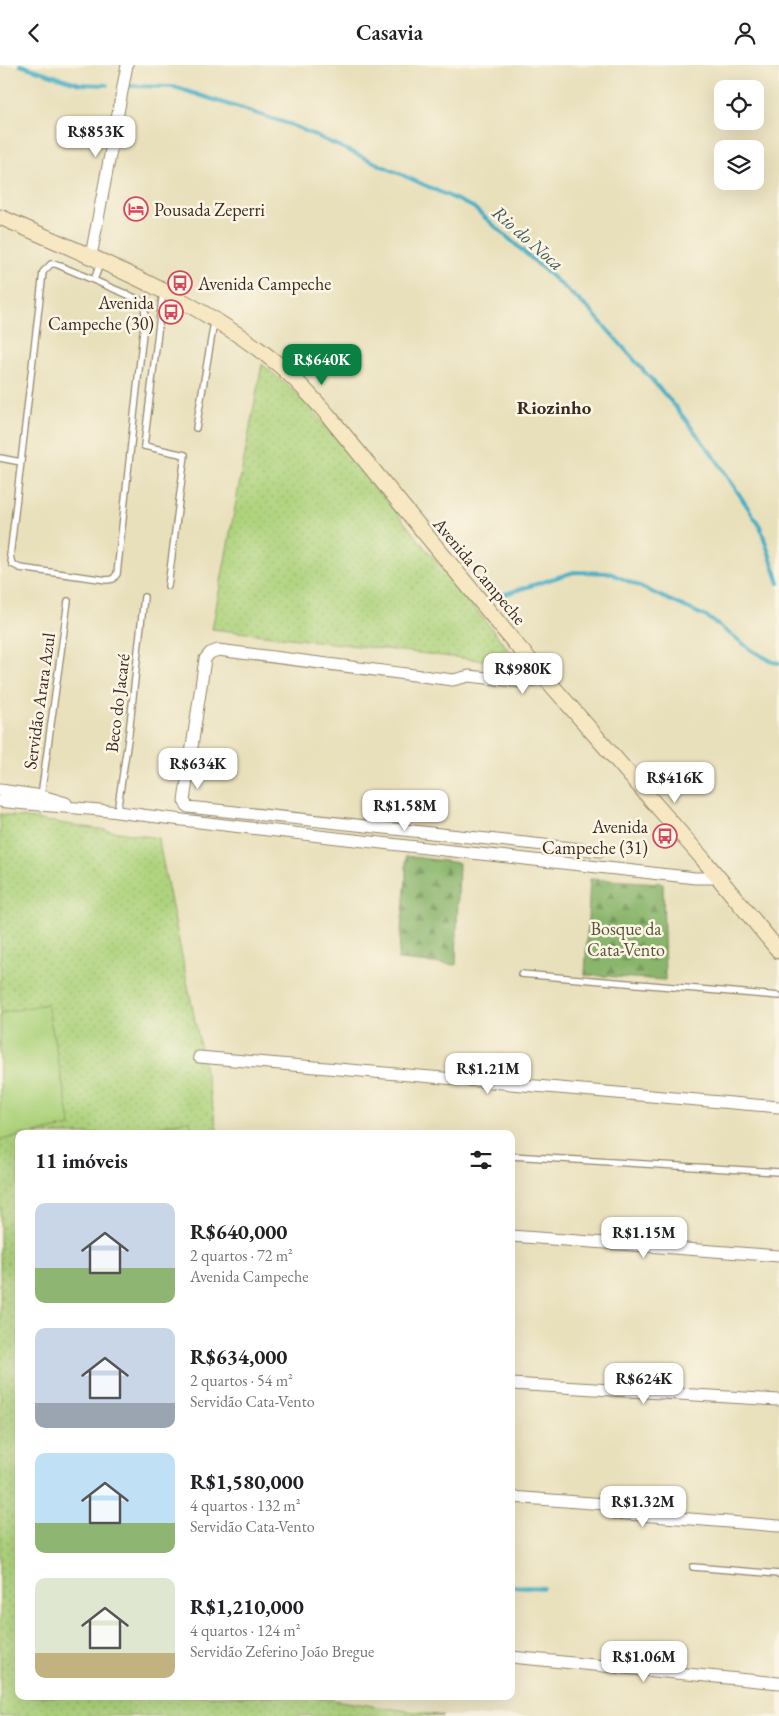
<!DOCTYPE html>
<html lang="pt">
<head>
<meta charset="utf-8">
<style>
	body { margin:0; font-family:"EB Garamond",serif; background:#f2f2f2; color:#202124; height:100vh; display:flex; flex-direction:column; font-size:19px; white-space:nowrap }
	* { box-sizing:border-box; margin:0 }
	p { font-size:16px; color:#757577 }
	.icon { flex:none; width:28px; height:28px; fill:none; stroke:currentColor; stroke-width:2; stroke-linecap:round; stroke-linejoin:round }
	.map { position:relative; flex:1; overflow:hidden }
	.panel { position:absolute; left:15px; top:1065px; width:500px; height:570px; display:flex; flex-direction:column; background:#fff; border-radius:10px; box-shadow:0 5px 20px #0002 }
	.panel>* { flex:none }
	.fabs { position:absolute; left:714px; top:15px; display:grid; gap:10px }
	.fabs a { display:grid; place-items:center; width:50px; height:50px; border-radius:10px; background:#fff; box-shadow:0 5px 20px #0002; font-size:25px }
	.price { position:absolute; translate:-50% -42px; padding:0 11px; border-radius:10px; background:#fff; color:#222; font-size:16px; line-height:32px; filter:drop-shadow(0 1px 2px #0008) }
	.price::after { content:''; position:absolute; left:50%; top:30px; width:15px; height:11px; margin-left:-8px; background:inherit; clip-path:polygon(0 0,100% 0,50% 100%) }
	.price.active { background:#0b8043; color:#fff }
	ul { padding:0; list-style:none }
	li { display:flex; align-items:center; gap:15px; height:125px; padding:0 20px }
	li span { display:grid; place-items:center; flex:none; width:140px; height:100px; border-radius:10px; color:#555 }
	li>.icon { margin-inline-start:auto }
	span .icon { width:60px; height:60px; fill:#fffc; stroke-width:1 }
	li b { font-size:21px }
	h2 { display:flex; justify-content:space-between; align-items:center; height:60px; padding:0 20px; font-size:21px }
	header { display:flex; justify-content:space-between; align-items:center; height:65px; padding:0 20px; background:#fff; font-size:22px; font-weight:600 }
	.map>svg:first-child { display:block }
	.grass { fill:url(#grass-dots); stroke:#747e4e }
	.forest { fill:url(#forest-firs); stroke:#627045 }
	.pitch { fill:#aed37d; stroke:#747e4e }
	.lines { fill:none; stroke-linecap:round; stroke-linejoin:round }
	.stream { stroke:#46aec6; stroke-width:4 }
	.lane-casing { stroke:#92856c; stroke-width:8 }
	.street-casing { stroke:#92856c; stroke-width:13 }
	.secondary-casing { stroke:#92856c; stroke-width:17 }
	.lane { stroke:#fff; stroke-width:5.5 }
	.street { stroke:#fff; stroke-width:11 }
	.secondary { stroke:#f7e8c3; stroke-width:15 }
	.labels { text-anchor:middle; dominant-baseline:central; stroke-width:5; stroke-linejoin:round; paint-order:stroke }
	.poi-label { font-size:18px; fill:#3b2a1e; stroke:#fcf5e5; text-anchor:start }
	.street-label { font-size:18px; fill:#3b2a1e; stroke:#fcf5e5 }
	.park-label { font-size:18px; fill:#585436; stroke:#fcf5e5 }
	.water-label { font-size:19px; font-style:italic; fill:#3f5859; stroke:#fcf5e5 }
	.neighbourhood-label { font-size:19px; font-weight:bold; fill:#3b2a1e; stroke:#fcf5e5 }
</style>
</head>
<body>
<header><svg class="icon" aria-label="back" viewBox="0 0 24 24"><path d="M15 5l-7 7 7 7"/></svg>Casavia<svg class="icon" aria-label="person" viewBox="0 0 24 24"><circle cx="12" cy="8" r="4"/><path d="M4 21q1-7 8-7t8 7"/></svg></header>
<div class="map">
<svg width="779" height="1651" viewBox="0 0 779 1651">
	<defs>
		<pattern id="grass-dots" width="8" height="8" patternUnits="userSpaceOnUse" patternTransform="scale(1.25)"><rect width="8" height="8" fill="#aed37d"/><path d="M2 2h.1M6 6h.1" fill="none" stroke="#97b56c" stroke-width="1.8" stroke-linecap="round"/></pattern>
		<pattern id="forest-firs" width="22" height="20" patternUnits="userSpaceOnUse" patternTransform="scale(1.25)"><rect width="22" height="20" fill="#8ab56c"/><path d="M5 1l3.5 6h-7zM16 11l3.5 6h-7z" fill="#729358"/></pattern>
	</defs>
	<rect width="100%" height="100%" fill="#fcf5e5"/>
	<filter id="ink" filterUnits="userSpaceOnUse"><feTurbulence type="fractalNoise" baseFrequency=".02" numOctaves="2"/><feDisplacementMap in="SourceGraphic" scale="10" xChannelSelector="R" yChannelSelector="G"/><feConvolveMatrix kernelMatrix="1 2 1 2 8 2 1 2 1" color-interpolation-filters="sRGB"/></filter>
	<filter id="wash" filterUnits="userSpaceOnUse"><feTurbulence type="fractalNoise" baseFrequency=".0096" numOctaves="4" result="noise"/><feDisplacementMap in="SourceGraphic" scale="20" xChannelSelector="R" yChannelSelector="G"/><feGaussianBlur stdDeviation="1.12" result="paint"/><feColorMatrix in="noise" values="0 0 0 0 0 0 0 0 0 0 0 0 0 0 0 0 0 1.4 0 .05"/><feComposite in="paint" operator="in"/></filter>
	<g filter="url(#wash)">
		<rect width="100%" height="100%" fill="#e8e0bb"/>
		<path class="grass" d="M262 299 306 337 521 600 212 564Z
			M0 749 158 773 218 1069H19V1631H305L443 1651H0Z"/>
		<path class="forest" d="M406 791 459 798 456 900 398 895 406 815Z
			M590 814 663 818 665 915 585 910Z"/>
		<path class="pitch" d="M47 939 71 1061 31 1069H19V1071L0 1075V948Z
			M190 1055 192 1069H120Z"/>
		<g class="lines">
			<path class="stream" d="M20 0 80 19 107 20
				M129 21 174 22 292 60 473 142 591 246 674 340 716 394 760 461 779 518
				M499 531 574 507 610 508 707 552 753 586 773 597 779 598
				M511 1521 543 1523"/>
		</g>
	</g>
	<g filter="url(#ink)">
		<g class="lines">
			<g class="lane-casing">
				<path id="lane" d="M51 199H56L140 235 144 240 145 249 117 509 113 514 107 515 20 503 12 499 10 491 43 207Z
					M94 215 101 196
					M163 226 144 381 185 390 168 521
					M196 363 214 257
					M0 393 21 397
					M41 731 68 536
					M117 747 129 668 144 532
					M521 909 779 931
					M511 1091 779 1107
					M693 1502 779 1509"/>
			</g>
			<g class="street-casing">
				<path id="street" d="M91 191 127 0
					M545 613 522 617 469 611 453 615 218 585 210 588 205 594 184 736 188 742 600 786
					M0 725 42 731 66 738
					M0 736C39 741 78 742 117 747 309 771 502 791 695 813H719
					M199 992 779 1042
					M511 1171 779 1191
					M511 1319 779 1335
					M511 1432 605 1439 614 1448 779 1461
					M511 1592 779 1618"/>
			</g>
			<g class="secondary-casing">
				<path id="secondary" d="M0 152C96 194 197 233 279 300 297 315 312 332 327 349L514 577 703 794 779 886"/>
			</g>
			<use href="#lane" class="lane"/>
			<use href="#street" class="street"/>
			<use href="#secondary" class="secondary"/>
		</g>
	</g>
	<defs>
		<g id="hotel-ring" transform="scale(1.25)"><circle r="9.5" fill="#fcf5e5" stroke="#d1495b" stroke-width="1.5"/><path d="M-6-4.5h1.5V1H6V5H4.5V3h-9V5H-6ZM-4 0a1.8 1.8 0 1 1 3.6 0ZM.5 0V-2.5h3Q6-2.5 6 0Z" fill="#d1495b"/></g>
		<g id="bus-ring" transform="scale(1.25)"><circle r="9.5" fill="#fcf5e5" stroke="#d1495b" stroke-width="1.5"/><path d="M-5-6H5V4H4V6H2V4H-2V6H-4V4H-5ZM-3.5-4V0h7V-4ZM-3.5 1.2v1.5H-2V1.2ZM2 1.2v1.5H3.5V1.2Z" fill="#d1495b"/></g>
	</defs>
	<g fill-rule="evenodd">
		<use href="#hotel-ring" x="136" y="144"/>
		<use href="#bus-ring" x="180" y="218"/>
		<use href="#bus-ring" x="171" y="247"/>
		<use href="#bus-ring" x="665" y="771"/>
	</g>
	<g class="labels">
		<g class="poi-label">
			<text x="154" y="144">Pousada Zeperri</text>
			<text x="198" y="218">Avenida Campeche</text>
			<text x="154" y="237" text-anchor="end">Avenida<tspan x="154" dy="21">Campeche (30)</tspan></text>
			<text x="648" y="761" text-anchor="end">Avenida<tspan x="648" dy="21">Campeche (31)</tspan></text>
		</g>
		<g class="street-label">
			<text transform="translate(480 506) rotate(50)">Avenida Campeche</text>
			<text transform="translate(39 636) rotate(-82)">Servidão Arara Azul</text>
			<text transform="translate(117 638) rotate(-83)">Beco do Jacaré</text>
		</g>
		<g class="park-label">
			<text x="626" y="863">Bosque da<tspan x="626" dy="21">Cata-Vento</tspan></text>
		</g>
		<g class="water-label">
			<text transform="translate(528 173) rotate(41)">Rio do Noca</text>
		</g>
		<g class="neighbourhood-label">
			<text x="554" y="342">Riozinho</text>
		</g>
	</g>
</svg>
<div class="fabs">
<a><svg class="icon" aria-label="locate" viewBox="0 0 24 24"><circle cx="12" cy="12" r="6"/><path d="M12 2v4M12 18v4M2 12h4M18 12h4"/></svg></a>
<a><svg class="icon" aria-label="layers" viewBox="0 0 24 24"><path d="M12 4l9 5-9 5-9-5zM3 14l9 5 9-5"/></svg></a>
</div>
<b class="price" style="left:96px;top:93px">R$853K</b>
<b class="price active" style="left:322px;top:321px">R$640K</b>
<b class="price" style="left:523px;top:630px">R$980K</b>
<b class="price" style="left:198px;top:725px">R$634K</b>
<b class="price" style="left:675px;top:739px">R$416K</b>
<b class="price" style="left:405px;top:767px">R$1.58M</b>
<b class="price" style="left:488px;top:1030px">R$1.21M</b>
<b class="price" style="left:644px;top:1194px">R$1.15M</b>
<b class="price" style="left:644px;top:1340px">R$624K</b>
<b class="price" style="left:643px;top:1463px">R$1.32M</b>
<b class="price" style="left:644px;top:1618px">R$1.06M</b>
<section class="panel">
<h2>11 imóveis<svg class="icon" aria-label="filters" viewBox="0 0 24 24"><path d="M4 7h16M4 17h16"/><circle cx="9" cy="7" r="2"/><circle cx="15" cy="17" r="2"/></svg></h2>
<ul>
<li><span style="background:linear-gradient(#c9d6e8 65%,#8fb573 0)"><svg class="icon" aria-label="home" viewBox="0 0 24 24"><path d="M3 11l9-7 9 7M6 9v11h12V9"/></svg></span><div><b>R$640,000</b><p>2 quartos · 72 m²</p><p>Avenida Campeche</p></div></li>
<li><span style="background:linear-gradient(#c9d6e8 75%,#9aa5b1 0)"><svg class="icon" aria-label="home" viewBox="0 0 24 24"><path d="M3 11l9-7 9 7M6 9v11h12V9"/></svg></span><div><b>R$634,000</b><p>2 quartos · 54 m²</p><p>Servidão Cata-Vento</p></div></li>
<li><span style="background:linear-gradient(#bfe0f5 70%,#8fb573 0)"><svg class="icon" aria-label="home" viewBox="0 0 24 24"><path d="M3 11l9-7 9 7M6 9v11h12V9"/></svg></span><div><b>R$1,580,000</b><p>4 quartos · 132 m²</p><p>Servidão Cata-Vento</p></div></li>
<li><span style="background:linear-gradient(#dfe7d0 75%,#c2b280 0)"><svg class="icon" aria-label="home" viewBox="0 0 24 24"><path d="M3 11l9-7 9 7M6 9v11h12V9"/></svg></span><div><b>R$1,210,000</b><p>4 quartos · 124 m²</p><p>Servidão Zeferino João Bregue</p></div></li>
</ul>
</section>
</div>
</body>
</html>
